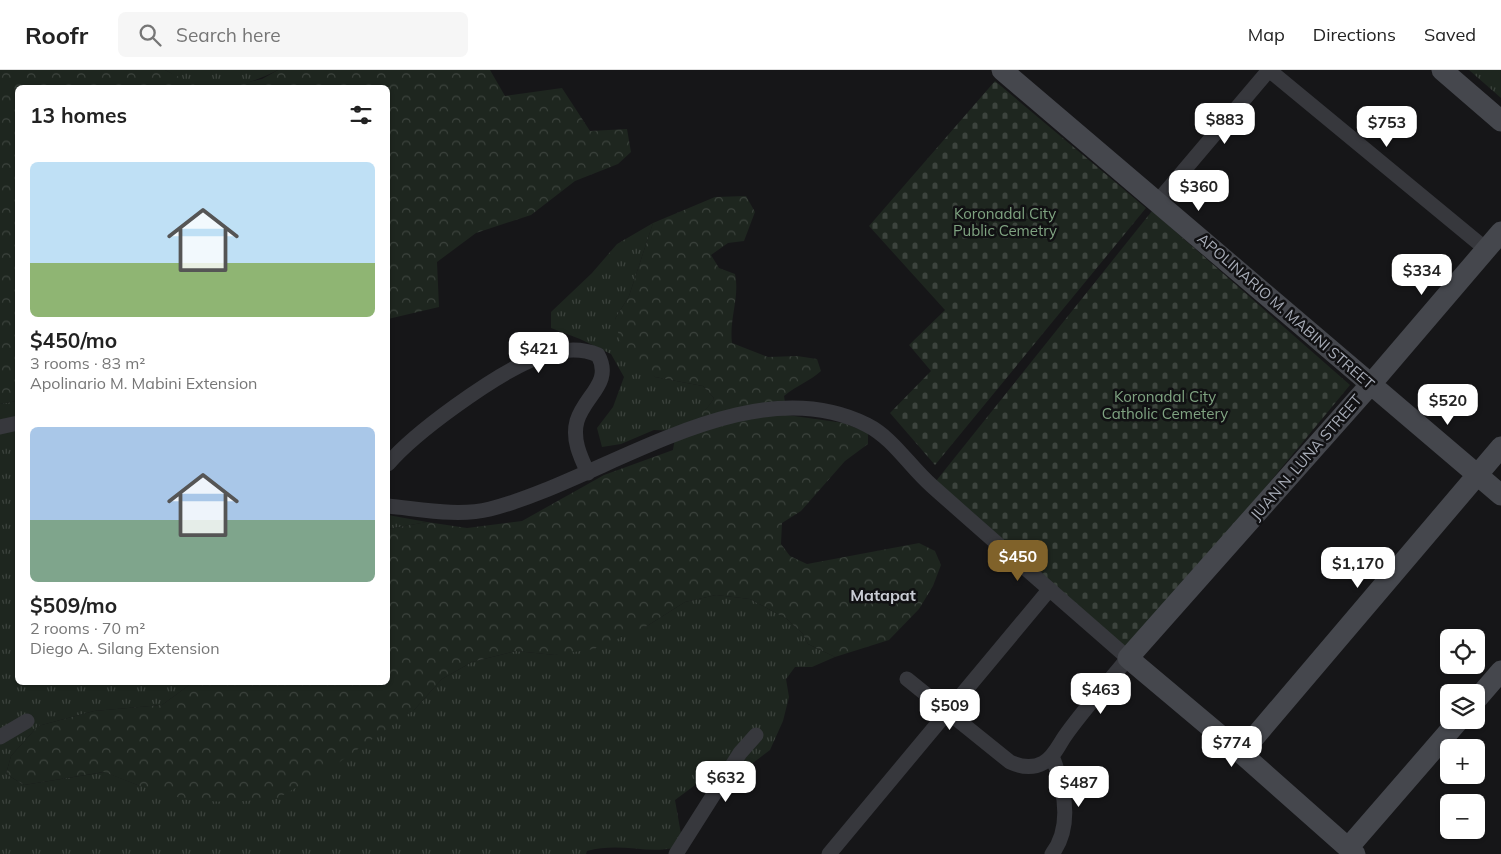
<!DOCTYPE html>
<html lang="en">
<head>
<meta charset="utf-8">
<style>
	body { margin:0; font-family:Mulish,sans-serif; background:#f6f6f6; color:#222; height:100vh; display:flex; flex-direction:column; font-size:19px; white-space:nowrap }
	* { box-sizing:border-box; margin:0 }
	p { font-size:16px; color:#767676 }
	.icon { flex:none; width:28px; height:28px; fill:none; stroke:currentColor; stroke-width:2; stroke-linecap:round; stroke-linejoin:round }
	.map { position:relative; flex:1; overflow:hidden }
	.drawer { position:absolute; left:15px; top:15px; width:375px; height:600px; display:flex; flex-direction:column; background:#fff; border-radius:8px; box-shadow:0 1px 4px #0004 }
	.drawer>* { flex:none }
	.tools { position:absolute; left:1440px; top:559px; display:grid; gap:10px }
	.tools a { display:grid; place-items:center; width:45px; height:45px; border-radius:8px; background:#fff; box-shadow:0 1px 4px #0004; font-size:25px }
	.price { position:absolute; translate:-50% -42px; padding:0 11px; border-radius:10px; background:#fff; color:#222; font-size:16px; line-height:32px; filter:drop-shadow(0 1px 2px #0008) }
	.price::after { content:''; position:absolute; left:50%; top:30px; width:15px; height:11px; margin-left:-8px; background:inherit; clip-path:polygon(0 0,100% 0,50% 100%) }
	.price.on { background:#80622a; color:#fff }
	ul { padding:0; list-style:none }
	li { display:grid; align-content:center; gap:10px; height:265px; padding:0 15px }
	li span { display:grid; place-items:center; height:155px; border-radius:8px; color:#555 }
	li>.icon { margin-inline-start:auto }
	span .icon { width:90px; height:90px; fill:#fffc; stroke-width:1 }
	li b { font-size:21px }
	h2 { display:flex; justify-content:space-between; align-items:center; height:60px; padding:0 15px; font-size:21px }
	header { display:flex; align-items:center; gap:30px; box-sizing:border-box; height:70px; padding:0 25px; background:#fff; border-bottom:1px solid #e0e0e0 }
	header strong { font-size:24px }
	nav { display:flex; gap:28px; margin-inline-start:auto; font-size:18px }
	.search { width:350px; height:45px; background:#f6f6f6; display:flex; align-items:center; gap:12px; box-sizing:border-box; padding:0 18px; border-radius:8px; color:#767676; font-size:19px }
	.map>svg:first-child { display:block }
	.grass { fill:url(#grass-tufts) }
	.forest { fill:url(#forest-crowns) }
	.cemetery { fill:url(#cemetery-stones) }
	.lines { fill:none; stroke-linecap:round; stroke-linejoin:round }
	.street { stroke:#37383d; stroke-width:15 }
	.secondary { stroke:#45474d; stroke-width:21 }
	.labels { text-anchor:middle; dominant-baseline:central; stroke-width:5; stroke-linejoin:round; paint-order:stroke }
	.park-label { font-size:15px; fill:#7fa381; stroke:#111113 }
	.street-label { font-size:15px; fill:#a8adb8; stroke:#111113 }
	.neighbourhood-label { font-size:16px; font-weight:bold; fill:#c9ccd4; stroke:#111113 }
</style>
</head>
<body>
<header>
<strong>Roofr</strong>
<div class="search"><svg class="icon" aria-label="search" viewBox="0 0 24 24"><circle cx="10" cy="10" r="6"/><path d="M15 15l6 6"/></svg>Search here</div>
<nav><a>Map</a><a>Directions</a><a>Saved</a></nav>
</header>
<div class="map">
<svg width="1501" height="784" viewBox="0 0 1501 784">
	<defs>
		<pattern id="grass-tufts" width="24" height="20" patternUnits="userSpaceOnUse" patternTransform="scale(1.25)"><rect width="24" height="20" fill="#1e261f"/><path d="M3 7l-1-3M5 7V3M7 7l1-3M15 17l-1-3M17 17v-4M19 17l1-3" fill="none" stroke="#3c433d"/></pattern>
		<pattern id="forest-crowns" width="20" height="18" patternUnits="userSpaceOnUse" patternTransform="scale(1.25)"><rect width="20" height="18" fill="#1e261f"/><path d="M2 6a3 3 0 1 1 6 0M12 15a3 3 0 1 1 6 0" fill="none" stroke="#3c433d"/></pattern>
		<pattern id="cemetery-stones" width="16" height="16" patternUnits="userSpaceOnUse" patternTransform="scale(1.25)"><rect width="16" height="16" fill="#1e261f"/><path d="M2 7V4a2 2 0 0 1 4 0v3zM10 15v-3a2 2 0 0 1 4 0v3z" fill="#3c433d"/></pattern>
	</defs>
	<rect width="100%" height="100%" fill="#161618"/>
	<path class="grass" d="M165 0H278C256 11 225 23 200 17 188 15 175 5 165 0Z
		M1469 0H1501V28Z
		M653 153 629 226 615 249 655 307 703 316 714 328C705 345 691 348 678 361L654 360 621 374 602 377 597 358 613 337 624 307 611 284 580 269 551 258V242L592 203 617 174Z
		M17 331 18 612 192 613 162 635 94 641 38 656 11 686 6 704 24 715 105 702 140 716 414 640 442 609 472 592 516 581 555 585 647 556 685 532 716 525 750 529 787 549 803 564 808 574 835 587 812 597H795L786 609 789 627 783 651 770 680 749 696 726 699 706 707 675 730 681 764 674 778C645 784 620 772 587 781L586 784H0V334Z
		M388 445 427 452 388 459Z"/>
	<path class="forest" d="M0 0H165L199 17 18 18 17 331 0 334Z
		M278 0H490L505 26 562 18 590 61 627 59 631 82 618 94 575 111 531 145 476 163 437 192 439 237 388 249V18L227 17 262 9Z
		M746 126 755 142 744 171 728 173 711 185 719 198 735 204C740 227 729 249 732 273L768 287 797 286 817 289 821 301C809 312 797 315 784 326L787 345 844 353 868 363V374L845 391 801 441 782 453 781 474 790 486 807 494 919 473 935 481 941 495 933 516 919 539 889 570 835 587 808 574 803 564 787 549 750 529 716 525 685 532 647 556 594 579 555 585 516 581 472 592 442 609 414 640 328 700 276 729 228 732 187 730 140 716 104 702 24 715 6 704 11 686 38 656 94 641 162 635 192 613 388 612V459L427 452 467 458 522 451 604 405 673 380C674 374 675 366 679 361 690 344 703 348 714 328L703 316 655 307 622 279 615 249 629 226 653 153 715 127Z"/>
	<path class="cemetery" d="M995 11 1146 138 935 395 890 343 931 301 909 275 945 240 869 156Z
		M1152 141 1350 315 1130 581 936 411Z"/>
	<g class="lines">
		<path class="street" d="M1269 0 1487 180
			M1158 131 1269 0
			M0 357 18 353
			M388 394C415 362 492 307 531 290 552 281 577 276 598 285 613 313 585 325 577 351 572 369 580 386 588 403
			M388 436C420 439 458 447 490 439 604 410 749 295 867 355 893 368 910 397 932 416 997 474 1063 531 1128 588 1107 614 1084 639 1065 666 1058 676 1054 687 1043 693 1032 699 1021 697 1010 692L907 609
			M0 667 27 651
			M1052 686C1064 716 1073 756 1052 784
			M676 784 740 683 756 665
			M829 784 1049 520"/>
		<path class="secondary" d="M1002 0 1501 425
			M1442 0 1501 51
			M1476 630 1501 601
			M1241 683 1501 377
			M1348 778 1459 650
			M1355 784 1241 683 1128 588 1371 314 1501 162"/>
	</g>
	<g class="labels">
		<g class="park-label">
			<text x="1005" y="143">Koronadal City<tspan x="1005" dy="17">Public Cemetry</tspan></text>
			<text x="1165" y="326">Koronadal City<tspan x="1165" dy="17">Catholic Cemetery</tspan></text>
		</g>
		<g class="street-label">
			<text transform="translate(1286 241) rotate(41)">APOLINARIO M. MABINI STREET</text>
			<text transform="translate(1306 387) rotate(-49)">JUAN N. LUNA STREET</text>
		</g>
		<g class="neighbourhood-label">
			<text x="883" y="525">Matapat</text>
		</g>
	</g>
</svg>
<div class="tools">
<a><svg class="icon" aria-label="locate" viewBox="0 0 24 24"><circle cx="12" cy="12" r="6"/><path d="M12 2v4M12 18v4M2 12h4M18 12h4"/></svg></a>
<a><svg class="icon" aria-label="layers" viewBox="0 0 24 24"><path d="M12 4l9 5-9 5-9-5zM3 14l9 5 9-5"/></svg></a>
<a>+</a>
<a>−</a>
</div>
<b class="price" style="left:1225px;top:75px">$883</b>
<b class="price" style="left:1387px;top:78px">$753</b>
<b class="price" style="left:1199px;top:142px">$360</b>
<b class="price" style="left:1422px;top:226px">$334</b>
<b class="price" style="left:539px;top:304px">$421</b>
<b class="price" style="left:1448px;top:356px">$520</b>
<b class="price on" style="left:1018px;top:512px">$450</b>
<b class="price" style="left:1358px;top:519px">$1,170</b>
<b class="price" style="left:1101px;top:645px">$463</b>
<b class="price" style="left:950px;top:661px">$509</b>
<b class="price" style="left:1232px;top:698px">$774</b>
<b class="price" style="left:726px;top:733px">$632</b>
<b class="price" style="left:1079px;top:738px">$487</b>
<section class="drawer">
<h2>13 homes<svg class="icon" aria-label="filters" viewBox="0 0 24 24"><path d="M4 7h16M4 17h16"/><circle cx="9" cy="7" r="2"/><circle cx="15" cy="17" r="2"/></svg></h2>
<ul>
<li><span style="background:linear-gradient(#bfe0f5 65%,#8fb573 0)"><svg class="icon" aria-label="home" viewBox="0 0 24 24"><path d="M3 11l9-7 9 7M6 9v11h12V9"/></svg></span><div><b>$450/mo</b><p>3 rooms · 83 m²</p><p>Apolinario M. Mabini Extension</p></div></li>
<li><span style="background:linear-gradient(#a9c7e8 60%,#7fa58c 0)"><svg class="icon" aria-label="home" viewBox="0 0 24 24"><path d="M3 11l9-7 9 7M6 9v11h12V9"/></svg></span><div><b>$509/mo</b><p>2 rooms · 70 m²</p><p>Diego A. Silang Extension</p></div></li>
</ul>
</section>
</div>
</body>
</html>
